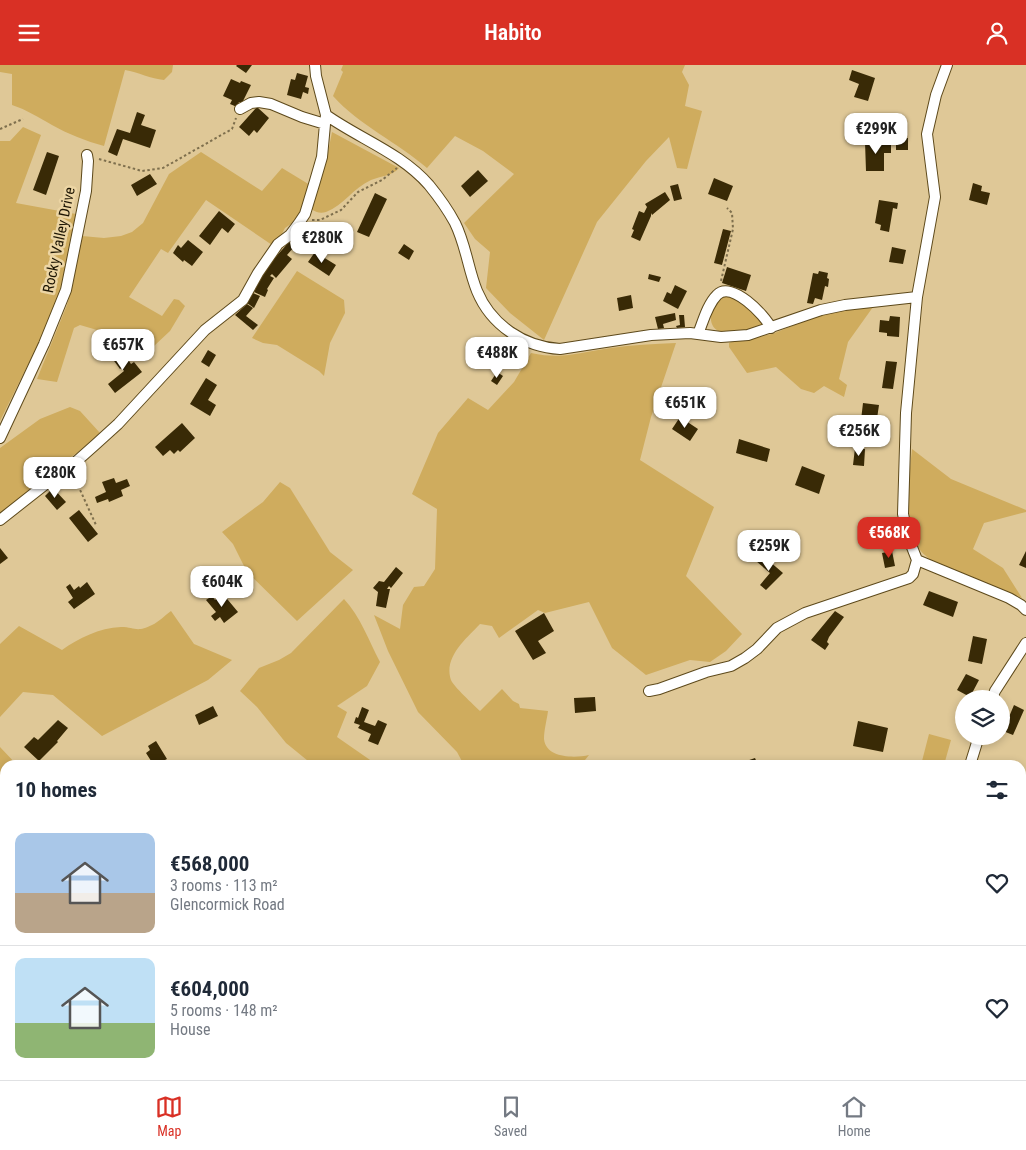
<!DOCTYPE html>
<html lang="en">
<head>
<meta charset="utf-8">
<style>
	body { margin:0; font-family:"Roboto Condensed",sans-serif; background:#f6f6f7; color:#1f2937; height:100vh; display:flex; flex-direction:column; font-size:19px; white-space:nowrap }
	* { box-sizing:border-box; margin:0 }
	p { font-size:16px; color:#747a83 }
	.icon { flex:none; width:28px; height:28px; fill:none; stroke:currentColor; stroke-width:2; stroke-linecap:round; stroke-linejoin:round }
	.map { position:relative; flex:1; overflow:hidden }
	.sheet { position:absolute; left:0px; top:695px; width:1026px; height:320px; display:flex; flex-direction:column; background:#fff; border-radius:15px 15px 0 0; box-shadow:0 2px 8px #0003 }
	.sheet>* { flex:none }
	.tools { position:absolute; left:955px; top:625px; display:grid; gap:10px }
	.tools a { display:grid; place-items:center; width:55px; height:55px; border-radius:50%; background:#fff; box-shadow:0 2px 8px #0003; font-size:25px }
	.price { position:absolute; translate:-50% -42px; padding:0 11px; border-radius:10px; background:#fff; color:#222; font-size:16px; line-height:32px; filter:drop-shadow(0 1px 2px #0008) }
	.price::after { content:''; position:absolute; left:50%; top:30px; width:15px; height:11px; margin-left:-8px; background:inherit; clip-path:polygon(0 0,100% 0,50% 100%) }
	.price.active { background:#d93025; color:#fff }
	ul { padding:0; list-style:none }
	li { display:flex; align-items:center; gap:15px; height:125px; padding:0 15px }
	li+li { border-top:1px solid #e0e1e3 }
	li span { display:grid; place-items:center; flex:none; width:140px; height:100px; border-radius:10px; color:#555 }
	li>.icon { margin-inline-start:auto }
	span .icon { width:60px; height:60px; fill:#fffc; stroke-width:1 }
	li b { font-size:21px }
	h2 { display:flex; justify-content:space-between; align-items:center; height:60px; padding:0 15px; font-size:21px }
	header { display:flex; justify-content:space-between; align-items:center; height:65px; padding:0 15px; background:#d93025; color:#fff; font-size:22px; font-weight:600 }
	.tab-bar { display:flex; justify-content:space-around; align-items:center; height:70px; border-top:1px solid #e0e1e3; background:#fff; font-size:14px; color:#747a83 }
	.tab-bar a { display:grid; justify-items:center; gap:2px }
	.tab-bar .active { color:#d93025 }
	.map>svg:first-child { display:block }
	.green { fill:#cfac5e }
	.building { fill:#392a06 }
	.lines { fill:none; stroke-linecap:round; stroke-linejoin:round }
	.minor-casing { stroke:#5d491b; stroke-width:12 }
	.path { stroke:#7e6f4d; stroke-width:2; stroke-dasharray:2.5 2.5; stroke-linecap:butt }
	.minor { stroke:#fff; stroke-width:10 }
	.labels { text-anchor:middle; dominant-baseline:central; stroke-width:5; stroke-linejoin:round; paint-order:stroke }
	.street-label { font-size:15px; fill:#1d1503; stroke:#ecd5a4 }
</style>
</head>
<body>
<header><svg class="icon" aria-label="menu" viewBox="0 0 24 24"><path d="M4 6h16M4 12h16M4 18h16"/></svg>Habito<svg class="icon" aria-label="person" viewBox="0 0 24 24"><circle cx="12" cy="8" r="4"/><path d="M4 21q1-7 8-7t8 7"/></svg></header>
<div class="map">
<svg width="1026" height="1015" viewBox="0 0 1026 1015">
	<rect width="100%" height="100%" fill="#dfc897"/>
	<path class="green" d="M0 0H173L172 7 164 15C151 14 138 7 125 5L104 81C86 76 68 69 52 60 38 52 27 45 12 40V9L0 7Z
		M343 0H685L682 7 689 20 685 41 702 46 687 104 677 103 669 72 646 96 597 157 544 275 510 248 486 223 490 187 475 174 464 158 514 109 483 86 455 71 427 103C397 77 360 61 333 31L343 7 341 5Z
		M23 62 41 70 16 138 76 149 60 226 52 251 0 356V76H10Z
		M332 67 399 103C392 111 381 111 371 115 353 123 344 140 326 147 320 149 316 147 311 144L326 98Z
		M201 87 262 126 282 103 310 120 302 148 295 156 285 163 275 182 206 135 168 188 161 184 129 232 162 251 174 234 179 235 185 241 170 266 139 295 121 272 80 260 74 263 57 317 37 314 67 240 73 219 82 171 104 173 121 171 132 167 143 158 169 109Z
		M297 206 344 235 345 248 330 278 324 311 319 306 277 280 263 278 252 273Z
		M724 231 739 234 768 259C755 265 737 269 722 267 708 264 709 248 715 238 717 235 722 233 724 231Z
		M873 242 848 277 839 314 847 320 844 332 824 321 814 328 801 324 776 302 747 308 729 282V278L733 276 772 269 822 249 846 244Z
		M676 278 651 352 640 395 714 442 686 511 742 569 726 586 710 597 690 595 646 610 612 583 589 537 545 548 538 545 499 573 492 561 480 559C467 573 443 592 451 615 453 621 474 640 480 646L502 624 513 636 519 639 520 643 548 646C547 654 544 665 544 674 546 694 576 693 589 690L581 700H464L457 687 418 647 388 586 374 550 400 564 403 540 414 522 424 521 435 504 437 444 412 429 438 368 468 333 488 345 514 317 531 288C564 295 579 287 611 283 632 280 654 279 676 278Z
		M70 342 80 346 100 368 78 387 47 409 0 450V383L40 354Z
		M912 384 951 414 1026 445V447L984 458 973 484 1003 503 1022 533 932 496C926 491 919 486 916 478 904 451 909 413 912 384Z
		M280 417 290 423 330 487 353 505 297 556 247 507 233 479 222 467 263 437Z
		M344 534C360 551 369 576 380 597L367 621 337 641 347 647 337 672 373 697 372 700H313L286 678 257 642 240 626 259 603 279 595 291 588Z
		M171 546 194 579 232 595 208 615 102 671 53 630 23 627 0 652V579L19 561 62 585C79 573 99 563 121 562 135 562 136 568 152 560 159 557 165 550 171 546Z
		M929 669 951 675 944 700H921Z
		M0 682 17 700H5V716L0 720Z
		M5 986V1010H38L37 1015H0V992Z
		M402 1010H441L439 1015H400Z
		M603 1010H670L672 1015H612Z
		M685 1010H850L845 1015H687Z"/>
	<path class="building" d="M237 0H252L246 8 236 1Z
		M852 5 875 13 868 36 854 32 859 19 849 15Z
		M297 8 308 11 305 22 309 23 308 29 303 27 301 34 287 30 291 14 295 15Z
		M231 14 240 18 241 16 251 20 242 38 239 37 237 42 230 39 232 35 223 31Z
		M257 42 269 53 257 68 254 65 249 71 239 62Z
		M137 47 145 50 141 60 156 65 150 83 123 74 117 91 108 87 117 64 130 68Z
		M896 73H908V85H896Z
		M865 77H891V88H884V106H866Z
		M47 87 59 91 46 130 33 125Z
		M478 105 488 116 470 132 461 121Z
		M150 109 157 119 137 131 131 120Z
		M714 113 733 121 727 136 708 129Z
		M973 118 982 121 981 126 990 128 987 140 969 135Z
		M678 119 682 134 674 136 670 121Z
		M665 127 670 135 652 150 651 148V151L640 176 631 172 634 165 632 164 639 146 644 148 647 142 645 139Z
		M375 128 387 134 369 172 357 167Z
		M879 135 898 138 897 144 893 143 889 167 880 165 881 160 875 158Z
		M219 146 235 159 228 168 222 163 210 180 199 171Z
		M723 164 731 166 722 200 714 198Z
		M301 167 306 171 307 169 312 172 304 184 295 175Z
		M188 175 203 187 192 201 184 195 183 197 173 188 178 180 181 183Z
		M289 177 294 182 287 190 292 194 276 213 272 209 270 211 274 213 267 224 268 225 265 232 254 227 265 204Z
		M404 179 414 186 409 195 398 188Z
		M892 182 906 185 903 199 889 197Z
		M315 187 336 200 329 211 308 197Z
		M727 202 751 210 746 226 722 218Z
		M819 206 828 208 827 213 829 214 828 222 825 221 822 235 815 233 813 239 807 238 813 208 818 209Z
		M649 209 661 212 659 217 648 214Z
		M675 220 687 226 678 244 663 236 667 227 671 229Z
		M253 228 260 231 254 243 247 238Z
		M631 230 633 243 619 246 617 233Z
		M247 239 253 243 246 251 258 260 253 265 235 250Z
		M675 248 676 255 663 259 664 263 658 264 655 252Z
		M679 250H684L685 262 677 263 676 261 680 260Z
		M890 251 900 252 899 272 887 271V268L879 267 880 255 889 256Z
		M506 277 517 281 515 284 518 285 515 291 512 289 511 292 501 286Z
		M117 283 128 296H129L131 299 134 297 142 307 115 328 108 319 124 306 122 303 120 304 109 289Z
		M208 285 216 290 209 302 201 297Z
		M886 296 897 297 893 324 882 323Z
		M497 307 503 311 497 320 491 316Z
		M206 313 217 320 208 335 216 340 210 351 190 339Z
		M863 338 879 340 874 374 859 372Z
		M680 352 698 364 690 376 672 364Z
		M182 358 195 373 180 387 178 385 174 389 170 385 163 391 155 382Z
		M739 374 770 384 767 397 736 388Z
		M855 383 865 384 864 401 853 400Z
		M802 401 825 410 819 429 795 420Z
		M114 413 116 418 127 414 130 421 121 425 123 431 109 437 108 434 97 438 95 432 106 427 102 417Z
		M53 423 66 437 57 445 45 431Z
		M79 445 98 469 88 477 69 453Z
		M887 461 889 467 890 466 891 476 886 477 887 481 879 483 878 480 874 481 871 471 876 469 874 465Z
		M0 483 8 493 0 499Z
		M892 486 895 501 885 503 882 488Z
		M1026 486V503L1019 500Z
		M762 490 783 508 766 525 760 520 770 508 756 496Z
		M396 502 403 508 391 523 389 521 387 524H390L386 543 376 541 378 527 373 523 379 516 384 517Z
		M87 517 95 529 74 544 68 537 73 533 66 522 70 519 74 525 79 521 80 523Z
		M929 526 958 537 953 552 923 540Z
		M223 529 238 547 224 558 220 552 215 556 211 551 216 547 206 535 212 531 215 535Z
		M835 546 844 552 829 572 827 577 829 579 825 585 811 575Z
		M544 548 554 566 538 576 546 588 533 595 515 566Z
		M973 571 987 574 982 599 968 596Z
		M966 609 979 615 970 632 957 625Z
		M595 632 596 646 575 648 574 633Z
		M1014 640 1024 645 1013 670 1003 666Z
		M213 641 218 651 199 660 195 650Z
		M362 642 369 645 364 657 375 661 378 655 387 659 378 680 368 676 371 669 358 663 360 660 354 658 356 652 358 653Z
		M58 655 68 663 57 676 58 677 39 696 24 682 34 672 38 675Z
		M858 656 888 663 883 687 853 681Z
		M156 676 167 694 159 698 158 697 153 699 146 688 150 685 148 681Z
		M755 693 758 700H735Z
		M986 1010H1015L1021 1013 1020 1015H993L986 1011Z"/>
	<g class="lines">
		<g class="minor-casing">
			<path id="minor" d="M947 0 936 30 927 69 935 132 917 232 906 348 903 449 908 472 917 495 1009 533 1021 540 1026 545
				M240 44 251 38 259 37 271 39 302 52 325 59
				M326 50C360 74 401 88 429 120 438 131 448 145 455 158 466 180 468 204 477 226 491 260 524 282 560 284L651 270 690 268 721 272 748 270 821 245 845 240 917 232
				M698 269C703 257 707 240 717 230 731 215 765 250 771 263
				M0 373 44 279 66 225 86 126 88 96 87 90
				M0 455 47 418 69 403 96 379 118 359 205 265 243 235 258 208 278 179 290 170 299 158 305 149 315 116 322 92 325 59 326 50 316 11 315 0
				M649 626 659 624 706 607 731 601 745 593 757 584 777 563 805 548 909 513 913 509 917 495
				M992 634 995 626 1026 578
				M970 700 979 671
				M856 1015 860 1010"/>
		</g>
		<path class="path" d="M0 64 23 54
			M99 94 142 106 163 103 232 64 236 53
			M312 155H320L341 145 358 127 382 115 397 103
			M721 216 733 164 732 148 727 143
			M76 416 96 460"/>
		<use href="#minor" class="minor"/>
	</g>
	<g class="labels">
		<g class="street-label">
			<text transform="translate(59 175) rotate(-78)">Rocky Valley Drive</text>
		</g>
	</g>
</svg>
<div class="tools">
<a><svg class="icon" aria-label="layers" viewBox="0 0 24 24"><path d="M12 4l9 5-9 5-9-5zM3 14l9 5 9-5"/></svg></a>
</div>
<b class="price" style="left:876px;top:90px">€299K</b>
<b class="price" style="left:322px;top:199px">€280K</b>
<b class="price" style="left:123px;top:306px">€657K</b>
<b class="price" style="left:497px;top:314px">€488K</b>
<b class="price" style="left:685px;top:364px">€651K</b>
<b class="price" style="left:859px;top:392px">€256K</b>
<b class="price" style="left:55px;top:434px">€280K</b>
<b class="price active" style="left:889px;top:494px">€568K</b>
<b class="price" style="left:769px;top:507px">€259K</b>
<b class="price" style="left:222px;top:543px">€604K</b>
<section class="sheet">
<h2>10 homes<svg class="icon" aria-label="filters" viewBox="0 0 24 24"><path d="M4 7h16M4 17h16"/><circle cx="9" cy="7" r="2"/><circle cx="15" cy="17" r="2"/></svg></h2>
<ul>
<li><span style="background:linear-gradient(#a9c7e8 60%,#b9a48a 0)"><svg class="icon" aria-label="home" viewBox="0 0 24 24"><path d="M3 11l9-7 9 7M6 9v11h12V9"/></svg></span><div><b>€568,000</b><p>3 rooms · 113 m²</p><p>Glencormick Road</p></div><svg class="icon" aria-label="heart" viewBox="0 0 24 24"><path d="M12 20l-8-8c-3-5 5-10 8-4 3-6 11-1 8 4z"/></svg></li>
<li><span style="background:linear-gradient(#bfe0f5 65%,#8fb573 0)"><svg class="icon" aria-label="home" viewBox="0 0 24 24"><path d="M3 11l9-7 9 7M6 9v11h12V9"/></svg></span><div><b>€604,000</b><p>5 rooms · 148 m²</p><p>House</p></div><svg class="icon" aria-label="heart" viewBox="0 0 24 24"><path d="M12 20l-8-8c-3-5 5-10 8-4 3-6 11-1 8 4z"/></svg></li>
</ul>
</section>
</div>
<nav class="tab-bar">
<a class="active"><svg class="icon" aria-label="map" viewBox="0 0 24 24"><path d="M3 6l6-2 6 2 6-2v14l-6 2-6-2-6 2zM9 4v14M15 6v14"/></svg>Map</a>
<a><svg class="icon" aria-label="saved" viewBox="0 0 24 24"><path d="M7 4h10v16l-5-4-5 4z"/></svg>Saved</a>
<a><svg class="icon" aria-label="home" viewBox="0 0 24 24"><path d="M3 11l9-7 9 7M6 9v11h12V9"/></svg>Home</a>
</nav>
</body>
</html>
